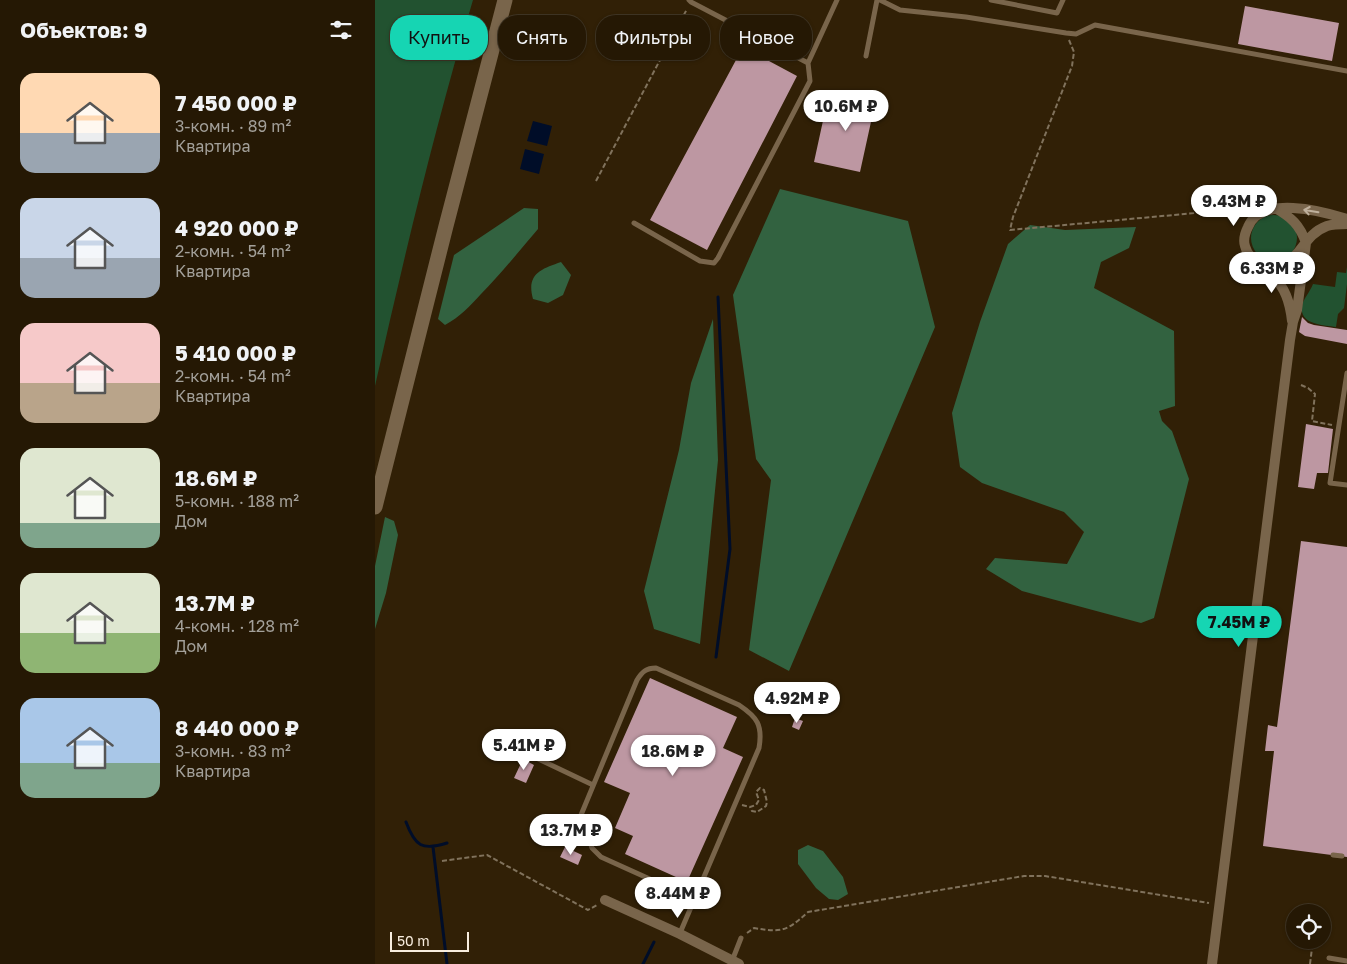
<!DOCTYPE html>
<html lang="ru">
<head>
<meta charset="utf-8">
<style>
	body { margin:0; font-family:"Golos Text",sans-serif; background:#2d210e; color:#f1f3f6; height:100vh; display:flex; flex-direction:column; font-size:19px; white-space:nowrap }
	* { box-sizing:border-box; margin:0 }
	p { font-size:16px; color:#a3a09a }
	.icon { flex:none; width:28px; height:28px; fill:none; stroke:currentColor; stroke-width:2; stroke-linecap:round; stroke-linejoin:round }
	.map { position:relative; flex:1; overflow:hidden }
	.side { display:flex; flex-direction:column; background:#251804; width:375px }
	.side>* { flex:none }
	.hud { position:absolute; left:15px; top:15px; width:475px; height:45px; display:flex; gap:10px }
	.buttons { position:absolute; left:911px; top:904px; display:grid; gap:10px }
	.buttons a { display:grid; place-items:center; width:45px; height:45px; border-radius:50%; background:#251804; box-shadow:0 1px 4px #0004,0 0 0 1px #423726; font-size:25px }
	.scale { position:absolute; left:15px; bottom:12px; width:79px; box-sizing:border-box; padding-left:5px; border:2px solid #f8edde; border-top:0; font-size:14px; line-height:18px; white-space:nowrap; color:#f8edde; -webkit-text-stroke:4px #312006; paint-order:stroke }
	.price { position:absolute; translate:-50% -42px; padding:0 11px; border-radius:18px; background:#fff; color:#222; font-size:16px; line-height:32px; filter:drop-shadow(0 1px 2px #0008) }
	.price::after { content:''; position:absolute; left:50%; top:30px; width:15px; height:11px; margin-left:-8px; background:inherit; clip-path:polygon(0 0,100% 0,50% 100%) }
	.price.current { background:#16d5b3; color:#111 }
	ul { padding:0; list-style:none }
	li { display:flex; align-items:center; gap:15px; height:125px; padding:0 20px }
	li span { display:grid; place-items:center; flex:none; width:140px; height:100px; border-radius:15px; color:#555 }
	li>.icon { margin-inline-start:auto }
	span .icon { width:60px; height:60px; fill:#fffc; stroke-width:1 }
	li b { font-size:21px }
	h2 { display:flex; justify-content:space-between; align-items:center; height:60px; padding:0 20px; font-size:21px }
	.chip { padding:0 18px; border-radius:20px; background:#251804; box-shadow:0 1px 4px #0004,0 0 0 1px #423726; font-size:18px; line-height:45px }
	.chip.current { background:#16d5b3; color:#111 }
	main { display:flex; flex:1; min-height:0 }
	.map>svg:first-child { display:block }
	.green { fill:#225230 }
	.forest { fill:#326240 }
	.water { fill:#000d28 }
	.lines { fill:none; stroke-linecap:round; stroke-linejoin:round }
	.stream { stroke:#000d28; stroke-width:3 }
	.building { fill:#bd97a2 }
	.path { stroke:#80725c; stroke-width:2; stroke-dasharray:5 2.5; stroke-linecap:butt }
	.lane { stroke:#79654b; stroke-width:5 }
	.street { stroke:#79654b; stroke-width:10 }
	.secondary { stroke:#79654b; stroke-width:15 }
	.oneway { stroke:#bfb09c }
</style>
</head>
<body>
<main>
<section class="side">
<h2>Объектов: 9<svg class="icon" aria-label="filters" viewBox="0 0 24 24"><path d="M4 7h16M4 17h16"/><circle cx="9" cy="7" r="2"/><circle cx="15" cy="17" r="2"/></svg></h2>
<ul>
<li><span style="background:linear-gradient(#ffd9b3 60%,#9aa5b1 0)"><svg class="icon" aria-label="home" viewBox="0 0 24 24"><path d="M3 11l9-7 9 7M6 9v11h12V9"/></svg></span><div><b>7 450 000 ₽</b><p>3-комн. · 89 m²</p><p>Квартира</p></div></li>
<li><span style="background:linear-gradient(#c9d6e8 60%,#9aa5b1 0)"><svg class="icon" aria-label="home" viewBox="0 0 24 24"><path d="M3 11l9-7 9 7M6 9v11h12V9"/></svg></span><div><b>4 920 000 ₽</b><p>2-комн. · 54 m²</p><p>Квартира</p></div></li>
<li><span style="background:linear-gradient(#f6c9c9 60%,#b9a48a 0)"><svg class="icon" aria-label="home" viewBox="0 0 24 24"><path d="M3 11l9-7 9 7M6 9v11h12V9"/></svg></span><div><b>5 410 000 ₽</b><p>2-комн. · 54 m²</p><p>Квартира</p></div></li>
<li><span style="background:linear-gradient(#dfe7d0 75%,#7fa58c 0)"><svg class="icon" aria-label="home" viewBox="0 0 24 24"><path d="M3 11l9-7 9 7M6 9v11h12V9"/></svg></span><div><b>18.6M ₽</b><p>5-комн. · 188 m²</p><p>Дом</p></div></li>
<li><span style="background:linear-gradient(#dfe7d0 60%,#8fb573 0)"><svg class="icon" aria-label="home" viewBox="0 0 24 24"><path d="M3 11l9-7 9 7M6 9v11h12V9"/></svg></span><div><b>13.7M ₽</b><p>4-комн. · 128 m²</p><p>Дом</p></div></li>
<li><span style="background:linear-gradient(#a9c7e8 65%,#7fa58c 0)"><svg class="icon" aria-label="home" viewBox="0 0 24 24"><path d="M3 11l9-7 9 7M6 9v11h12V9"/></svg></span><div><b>8 440 000 ₽</b><p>3-комн. · 83 m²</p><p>Квартира</p></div></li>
</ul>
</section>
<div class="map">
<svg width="972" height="964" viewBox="0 0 972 964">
	<rect width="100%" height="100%" fill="#312006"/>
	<path class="green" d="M0 0H98C60 127 29 257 0 386Z
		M876 238a23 23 0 1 1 46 0a23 23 0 1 1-46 0Z
		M972 267V284L969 308 963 314 961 327C949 325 924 325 927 306 928 299 935 292 938 284L960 287 962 272 971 273Z"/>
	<path class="forest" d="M405 189 533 221 560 327 414 671 374 650 396 480 381 459 358 295Z
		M149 208 163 209V229C144 251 126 274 106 294 95 306 85 317 70 325L63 319 79 255Z
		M655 225 690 230 761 227 754 248 726 262 719 288 799 331 800 406 784 411 787 421 797 431 814 479 779 618 766 623 647 591 611 569 620 558 692 564 709 532 689 512 607 483 585 467 577 413 605 322 633 244Z
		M186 262 196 275 188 295 173 303 158 299C151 274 166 269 186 262Z
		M338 319 343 460 325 644 279 629 269 591 304 450 316 383Z
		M10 517 19 521 23 535 11 593 0 629V566Z
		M433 845 448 851 468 877 473 894 463 900 454 899 441 888 423 864V850Z"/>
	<path class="water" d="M158 121 177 126 172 146 152 141Z
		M150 149 169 154 164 174 145 169Z"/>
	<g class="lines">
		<path class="stream" d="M341 657 355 549 343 297
			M31 822C40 846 47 851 72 843
			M58 847 72 964
			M268 964 279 942"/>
	</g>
	<path class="building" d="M870 6 964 23 957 61 863 44Z
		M368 47 422 76 332 250 275 220Z
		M465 91 501 99 485 172 439 162 451 107 461 109Z
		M927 317 933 323 939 325 972 330V344L930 336 924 332Z
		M931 424 958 429 953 473H942L939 489 923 487Z
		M926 541 972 547V857L888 846 899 751H890L893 725 902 727Z
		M275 678 362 717 348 748 368 757 312 882 250 854 258 836 240 828 255 793 229 782Z
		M420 718 428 721 424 730 417 727Z
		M137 741 146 745 141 756 132 752Z
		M148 759 159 765 151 783 139 778Z
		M190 847 207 855 203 865 185 857Z
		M281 891 300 900 296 909 277 901Z"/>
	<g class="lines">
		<path class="path" d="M694 40 699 52 697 66 638 217 635 230 875 208
			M221 181 312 9
			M926 385 933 388 940 394 937 421 957 425
			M367 805 375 807 381 805 384 800 381 792 385 788 389 790 392 802 391 806 382 812 377 811 375 807
			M67 861 112 855 213 910 222 905
			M942 912V907
			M372 933 379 928C407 933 412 931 433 912L649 876H670L834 903
			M935 964 938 940"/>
		<path class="lane" d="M314 0 316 2 433 63
			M505 0 525 10 591 17 691 33 701 34 720 25 972 71
			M616 0 682 13 688 0
			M491 56 502 0
			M259 223 325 261 339 263 343 258 435 81 433 63 462 0
			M972 373 955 483 972 485
			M145 739 159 746 155 755 218 785
			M958 855 967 856
			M305 933 384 748C388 725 382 717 364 705L281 668C271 668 267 672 262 680L206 815 217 848 226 857 319 899
			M954 958 972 961
			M357 961 366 938"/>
		<path class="street" d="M884 263C930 272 920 238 952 226 958 224 966 224 972 224
			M917 321C915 302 910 287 896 274 887 265 873 259 870 246 868 240 870 233 873 227 886 195 947 211 972 219
			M230 900 305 934 364 964
			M837 964 915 340 918 322 922 310 931 243C925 225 916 217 900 208"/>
		<path class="secondary" d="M0 507 71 226 130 0"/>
	</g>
	<defs><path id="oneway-shaft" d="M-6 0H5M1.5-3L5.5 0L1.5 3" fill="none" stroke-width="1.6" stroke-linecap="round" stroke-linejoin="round" transform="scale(1.25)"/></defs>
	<use class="oneway" href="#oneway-shaft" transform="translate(936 211) rotate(-171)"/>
</svg>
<div class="buttons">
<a><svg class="icon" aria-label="locate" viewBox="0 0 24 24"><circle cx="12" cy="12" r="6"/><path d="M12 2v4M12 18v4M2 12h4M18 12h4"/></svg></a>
</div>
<div class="scale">50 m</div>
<b class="price" style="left:471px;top:132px">10.6M ₽</b>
<b class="price" style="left:859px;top:227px">9.43M ₽</b>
<b class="price" style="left:897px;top:294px">6.33M ₽</b>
<b class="price current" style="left:864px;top:648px">7.45M ₽</b>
<b class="price" style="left:422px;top:724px">4.92M ₽</b>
<b class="price" style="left:149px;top:771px">5.41M ₽</b>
<b class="price" style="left:298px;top:777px">18.6M ₽</b>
<b class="price" style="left:196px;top:856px">13.7M ₽</b>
<b class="price" style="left:303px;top:919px">8.44M ₽</b>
<div class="hud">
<a class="chip current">Купить</a>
<a class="chip">Снять</a>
<a class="chip">Фильтры</a>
<a class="chip">Новое</a>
</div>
</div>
</main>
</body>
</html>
